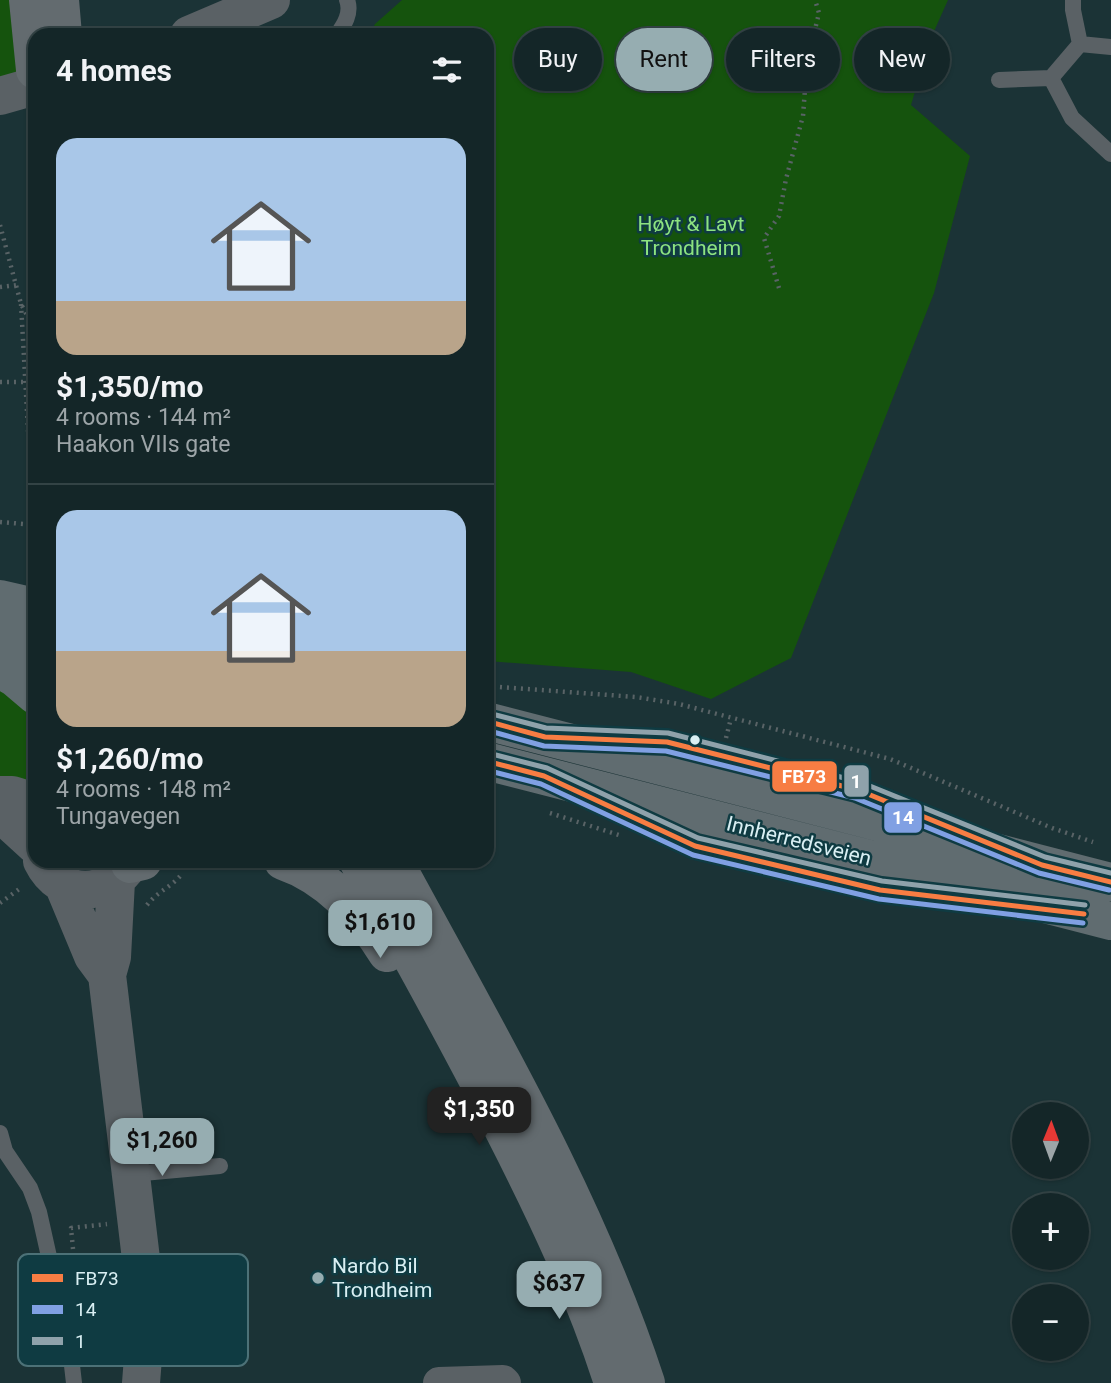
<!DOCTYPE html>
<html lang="en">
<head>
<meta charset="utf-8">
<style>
	body { margin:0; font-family:Roboto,sans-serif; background:#213234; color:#f1f3f6; height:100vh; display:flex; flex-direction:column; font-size:26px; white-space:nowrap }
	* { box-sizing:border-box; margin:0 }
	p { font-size:23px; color:#9da5a8 }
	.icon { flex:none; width:38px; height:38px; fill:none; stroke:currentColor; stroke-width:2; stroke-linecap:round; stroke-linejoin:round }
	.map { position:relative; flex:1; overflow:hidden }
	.drawer { position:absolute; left:28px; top:28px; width:466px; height:840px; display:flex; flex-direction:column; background:#142628; border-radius:21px; box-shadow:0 2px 5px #0004,0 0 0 2px #334345 }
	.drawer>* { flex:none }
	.guide { position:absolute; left:514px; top:28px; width:490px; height:63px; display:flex; gap:14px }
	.needle { width:46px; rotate:1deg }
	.buttons { position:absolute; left:1012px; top:1102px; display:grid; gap:14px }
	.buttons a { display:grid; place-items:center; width:77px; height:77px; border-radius:50%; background:#142628; box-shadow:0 2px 5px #0004,0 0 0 2px #334345; font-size:35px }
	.price { position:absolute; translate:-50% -60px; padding:0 16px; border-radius:14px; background:#96adb1; color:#111; font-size:23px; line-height:46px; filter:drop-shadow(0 2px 4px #0008) }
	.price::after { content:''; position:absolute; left:50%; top:42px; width:21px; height:16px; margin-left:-10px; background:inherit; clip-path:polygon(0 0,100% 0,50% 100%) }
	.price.selected { background:#222; color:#fff }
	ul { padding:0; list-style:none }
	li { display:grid; align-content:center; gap:14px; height:371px; padding:0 28px }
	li+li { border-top:2px solid #334345 }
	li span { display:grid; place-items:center; height:217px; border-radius:21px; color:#555 }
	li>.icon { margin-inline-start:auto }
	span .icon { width:126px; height:126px; fill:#fffc; stroke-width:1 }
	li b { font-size:30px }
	h2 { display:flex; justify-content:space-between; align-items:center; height:84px; padding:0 28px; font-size:30px }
	.pill { padding:0 24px; border-radius:32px; background:#142628; box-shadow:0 2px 5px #0004,0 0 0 2px #334345; font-size:24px; line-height:63px }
	.pill.selected { background:#96adb1; color:#111 }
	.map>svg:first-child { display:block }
	.green { fill:#15530d }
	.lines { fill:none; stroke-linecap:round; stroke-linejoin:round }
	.path { stroke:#596366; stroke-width:4.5; stroke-dasharray:2 5; stroke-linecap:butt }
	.service { stroke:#5a6165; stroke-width:16 }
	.minor { stroke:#5a6165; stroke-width:32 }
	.tertiary { stroke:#5a6165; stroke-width:38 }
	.secondary { stroke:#636b6f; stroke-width:38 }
	.trunk { stroke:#606c70; stroke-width:38 }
	.bus-1-casing { stroke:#0f3b42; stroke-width:10 }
	.bus-2-casing { stroke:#0f3b42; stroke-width:10 }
	.bus-3-casing { stroke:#0f3b42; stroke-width:10 }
	.bus-1 { stroke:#f77d43; stroke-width:5 }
	.bus-2 { stroke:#80a0e3; stroke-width:5 }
	.bus-3 { stroke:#8fa2ab; stroke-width:5 }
	.bus-dot { fill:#d9eff3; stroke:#0f3b42; stroke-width:2.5 }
	.poi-dot { fill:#96adb1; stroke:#0f3b42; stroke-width:2.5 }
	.labels { text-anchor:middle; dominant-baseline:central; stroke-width:5; stroke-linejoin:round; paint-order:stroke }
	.park-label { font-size:21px; fill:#8de380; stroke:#0f3b42 }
	.street-label { font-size:21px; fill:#d9eff3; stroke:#0f3b42 }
	.poi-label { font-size:21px; fill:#d9eff3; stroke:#0f3b42; text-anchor:start }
	.key { fill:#0f3b42; stroke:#4c7177; stroke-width:2 }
	.key-label { font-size:19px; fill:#d9eff3 }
	.line-badge { stroke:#0f3b42; stroke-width:2.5 }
	.badge-label { font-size:19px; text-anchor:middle; font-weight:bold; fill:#fff }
</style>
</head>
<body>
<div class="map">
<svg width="1111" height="1383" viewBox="0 0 1111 1383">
	<rect width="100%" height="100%" fill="#1b3336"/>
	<path class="green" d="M0 0H11L18 74 0 79Z
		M402 0H948L931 38 911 105 970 156 934 293 791 658 711 699 631 672 487 661 486 35H369L375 24Z
		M0 682 35 713V786L0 777Z"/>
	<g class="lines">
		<path class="path" d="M0 225 21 304 35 330
			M0 287 17 285
			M779 288 764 238 779 216 786 179 803 116 807 62 819 13 815 0
			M21 304 31 483 35 500
			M0 382H25
			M0 522 35 525
			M486 686 636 697 679 704 890 759 1052 828 1093 842
			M726 738 731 718
			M550 813 622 836
			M0 903 22 887
			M147 905C158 891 170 888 181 875
			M73 1249 71 1228 107 1224"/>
		<path class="service" d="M1073 0V10L1080 44 1051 78 1072 118 1111 154
			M337 35C344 25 352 13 347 0
			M1080 44 1111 47
			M999 80 1051 78
			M620 740 667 742 858 790 926 817
			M623 812 695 846 880 890 961 900
			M0 1133 5 1151 30 1188 39 1212 54 1279 67 1322 74 1383
			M132 1174 220 1166
			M68 1316 75 1268"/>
		<path class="minor" d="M439 1383 503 1381 505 1383"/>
		<path class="tertiary" d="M189 35 271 0
			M0 96 35 86
			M0 795H12L35 802
			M0 813 35 845
			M42 861C61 900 109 898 130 863
			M116 881 112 957 107 975 144 1284 145 1332 141 1383
			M63 884 93 956 107 975"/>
		<path class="secondary" d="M28 0 35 70
			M60 0 63 35
			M283 861C327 876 363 914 387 953
			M358 861C408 950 457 1038 503 1129 545 1211 585 1295 613 1383
			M394 861C486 1031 586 1199 646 1383
			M130 864 143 861"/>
		<path class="trunk" d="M0 599 35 607
			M0 637 35 646
			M0 669 15 678 35 695
			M486 721 1111 882
			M486 761 1111 921"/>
		<g class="bus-1-casing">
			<path id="bus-1" d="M486 721 545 737 667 742 858 790 1042 865 1111 882
				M486 761 544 776 695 846 880 890 1084 914"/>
		</g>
		<g class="bus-2-casing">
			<path id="bus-2" d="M486 730 544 746 666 751 855 798 1039 873 1109 890
				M486 770 541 784 693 855 879 899 1083 923"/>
		</g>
		<g class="bus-3-casing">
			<path id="bus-3" d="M488 713 546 728 668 733 860 782 1045 857 1111 873
				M488 753 547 768 698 838 882 881 1085 905"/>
		</g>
		<use href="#bus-1" class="bus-1"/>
		<use href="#bus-2" class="bus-2"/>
		<use href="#bus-3" class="bus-3"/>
	</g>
	<circle class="bus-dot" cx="695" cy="740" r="6"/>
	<circle class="poi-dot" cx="318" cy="1278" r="7"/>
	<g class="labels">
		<g class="park-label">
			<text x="691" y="224">Høyt &amp; Lavt<tspan x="691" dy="24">Trondheim</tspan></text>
		</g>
		<g class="street-label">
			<text transform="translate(799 841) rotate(14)">Innherredsveien</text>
		</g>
		<g class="poi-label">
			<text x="332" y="1266">Nardo Bil<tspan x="332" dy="24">Trondheim</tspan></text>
		</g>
	</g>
	<rect x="18" y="1254" width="230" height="112" rx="10" class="key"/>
	<rect x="32" y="1274" width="31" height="8" fill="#f77d43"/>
	<rect x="32" y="1305" width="31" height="9" fill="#80a0e3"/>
	<rect x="32" y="1337" width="31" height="8" fill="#8fa2ab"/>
	<g class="key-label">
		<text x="75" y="1285">FB73</text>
		<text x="75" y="1316">14</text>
		<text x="75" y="1348">1</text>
	</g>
	<g class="line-badge">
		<rect x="771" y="760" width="67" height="33" rx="7" fill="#f77d43"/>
		<rect x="843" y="764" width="27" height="34" rx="7" fill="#8fa2ab"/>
		<rect x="883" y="801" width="40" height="33" rx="7" fill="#80a0e3"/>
	</g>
	<g class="badge-label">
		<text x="804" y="783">FB73</text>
		<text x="856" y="788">1</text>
		<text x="903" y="824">14</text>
	</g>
</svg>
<div class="buttons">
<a><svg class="needle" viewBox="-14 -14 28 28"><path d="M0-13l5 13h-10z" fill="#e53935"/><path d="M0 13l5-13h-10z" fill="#9da5a8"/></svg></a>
<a>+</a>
<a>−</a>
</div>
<b class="price" style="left:380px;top:960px">$1,610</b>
<b class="price selected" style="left:479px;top:1147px">$1,350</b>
<b class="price" style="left:162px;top:1178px">$1,260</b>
<b class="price" style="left:559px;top:1321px">$637</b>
<div class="guide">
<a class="pill">Buy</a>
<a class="pill selected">Rent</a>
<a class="pill">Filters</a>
<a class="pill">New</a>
</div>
<section class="drawer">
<h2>4 homes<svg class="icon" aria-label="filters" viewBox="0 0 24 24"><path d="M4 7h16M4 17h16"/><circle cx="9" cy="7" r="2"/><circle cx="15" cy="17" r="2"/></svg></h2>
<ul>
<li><span style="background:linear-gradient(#a9c7e8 75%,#b9a48a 0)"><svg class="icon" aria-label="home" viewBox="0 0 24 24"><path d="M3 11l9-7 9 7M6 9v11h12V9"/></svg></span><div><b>$1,350/mo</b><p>4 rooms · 144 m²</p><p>Haakon VIIs gate</p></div></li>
<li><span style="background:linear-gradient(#a9c7e8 65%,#b9a48a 0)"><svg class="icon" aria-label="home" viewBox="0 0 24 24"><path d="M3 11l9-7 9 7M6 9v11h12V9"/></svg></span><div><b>$1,260/mo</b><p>4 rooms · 148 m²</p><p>Tungavegen</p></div></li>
</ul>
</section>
</div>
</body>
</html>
